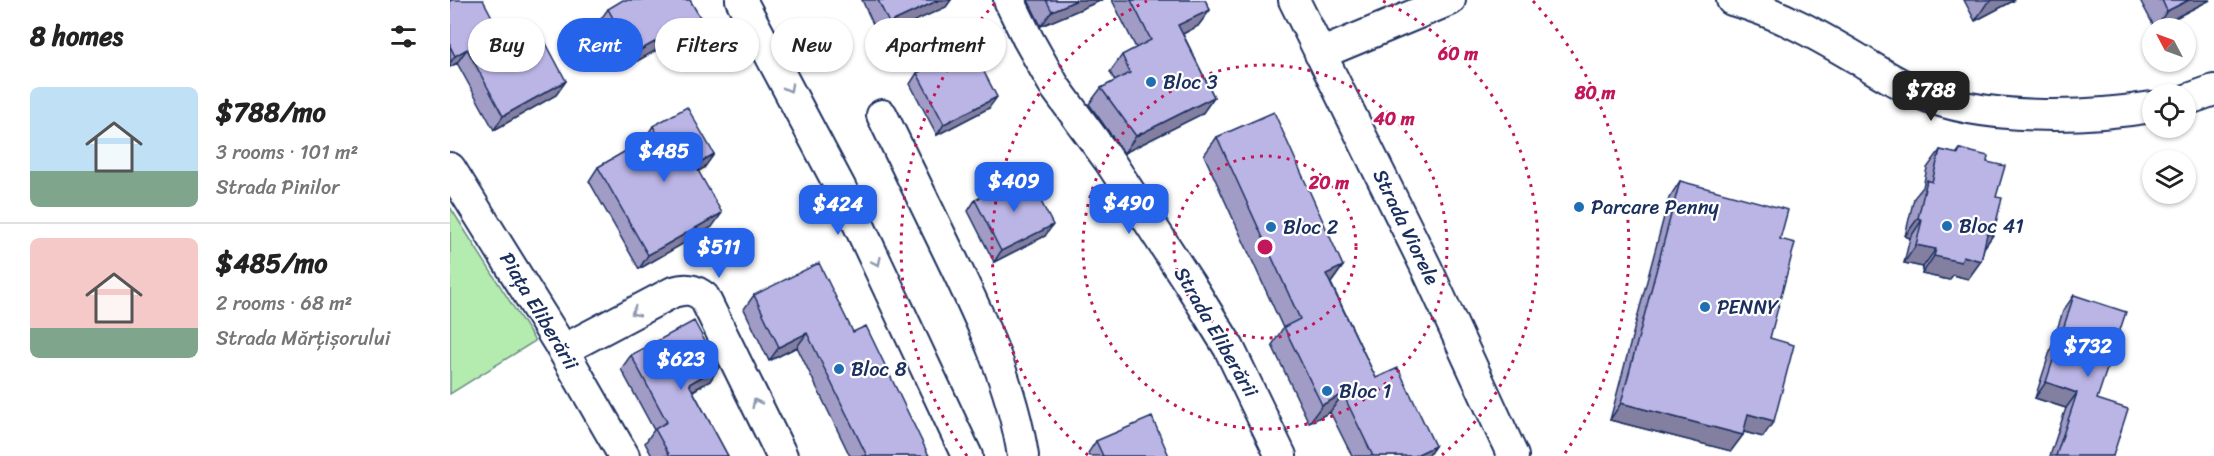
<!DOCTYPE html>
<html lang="en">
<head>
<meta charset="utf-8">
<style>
	body { margin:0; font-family:Sriracha,sans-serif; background:#f6f6f6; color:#222; height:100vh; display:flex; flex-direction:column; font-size:22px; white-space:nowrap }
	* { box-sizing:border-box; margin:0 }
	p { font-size:20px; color:#767676 }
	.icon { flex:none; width:33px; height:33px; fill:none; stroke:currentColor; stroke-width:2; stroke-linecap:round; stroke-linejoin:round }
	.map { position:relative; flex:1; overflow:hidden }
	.details { display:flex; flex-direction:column; background:#fff; width:450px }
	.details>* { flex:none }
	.banner { position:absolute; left:18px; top:18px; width:570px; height:54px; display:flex; gap:12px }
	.needle { width:39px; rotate:311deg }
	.fabs { position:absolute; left:1692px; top:18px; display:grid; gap:12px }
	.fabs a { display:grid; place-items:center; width:54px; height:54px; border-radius:50%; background:#fff; box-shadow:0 2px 4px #0004; font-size:30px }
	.price { position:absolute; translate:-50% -51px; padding:0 14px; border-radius:12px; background:#2563eb; color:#fff; font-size:20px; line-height:39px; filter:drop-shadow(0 2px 3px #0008) }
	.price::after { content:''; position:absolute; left:50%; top:36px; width:18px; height:14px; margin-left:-9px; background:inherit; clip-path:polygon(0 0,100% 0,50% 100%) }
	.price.current { background:#222; color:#fff }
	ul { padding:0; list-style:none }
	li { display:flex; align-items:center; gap:18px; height:150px; padding:0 30px }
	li+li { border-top:2px solid #e0e0e0 }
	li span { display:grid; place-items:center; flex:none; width:168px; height:120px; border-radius:9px; color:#555 }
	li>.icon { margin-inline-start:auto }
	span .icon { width:72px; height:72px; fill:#fffc; stroke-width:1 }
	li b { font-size:26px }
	h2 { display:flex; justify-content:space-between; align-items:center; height:72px; padding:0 30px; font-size:26px }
	.pill { padding:0 21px; border-radius:27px; background:#fff; box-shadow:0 2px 4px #0004; font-size:21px; line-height:54px }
	.pill.current { background:#2563eb; color:#fff }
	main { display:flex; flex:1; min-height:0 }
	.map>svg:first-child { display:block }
	.green { fill:#b4ebae; stroke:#688d86; stroke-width:1.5 }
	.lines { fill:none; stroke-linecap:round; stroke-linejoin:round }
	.minor-casing { stroke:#1b2f5e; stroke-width:34 }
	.minor { stroke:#fff; stroke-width:30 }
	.wall { fill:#a19cc6; stroke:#1b2f5e; stroke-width:1.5 }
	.shaded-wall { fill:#837fa1; stroke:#1b2f5e; stroke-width:1.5 }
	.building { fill:#bbb5e6; stroke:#1b2f5e; stroke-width:1.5 }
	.oneway { stroke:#8d97ae }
	.ring { fill:none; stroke:#c2185b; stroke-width:3; stroke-dasharray:3 6 }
	.poi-dot { fill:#1f6fb2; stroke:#fff; stroke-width:2 }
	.labels { text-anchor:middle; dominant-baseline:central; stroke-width:4.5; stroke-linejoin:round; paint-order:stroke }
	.poi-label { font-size:20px; fill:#1b2f5e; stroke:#fff; text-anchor:start }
	.street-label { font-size:20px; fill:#1b2f5e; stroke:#fff }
	.centre { fill:#c2185b; stroke:#fff; stroke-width:3 }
	.ring-label { font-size:18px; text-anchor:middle; font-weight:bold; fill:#c2185b; stroke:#fff; stroke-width:4.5; stroke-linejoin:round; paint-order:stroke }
</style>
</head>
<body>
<main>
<section class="details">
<h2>8 homes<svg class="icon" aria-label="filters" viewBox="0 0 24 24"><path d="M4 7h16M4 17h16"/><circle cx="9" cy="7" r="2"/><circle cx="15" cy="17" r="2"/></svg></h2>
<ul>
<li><span style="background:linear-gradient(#bfe0f5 70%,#7fa58c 0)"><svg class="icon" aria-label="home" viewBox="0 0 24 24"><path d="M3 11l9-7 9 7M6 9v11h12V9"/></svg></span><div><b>$788/mo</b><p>3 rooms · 101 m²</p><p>Strada Pinilor</p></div></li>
<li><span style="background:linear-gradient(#f6c9c9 75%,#7fa58c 0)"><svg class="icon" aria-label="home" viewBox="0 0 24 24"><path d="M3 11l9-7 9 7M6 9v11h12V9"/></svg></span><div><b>$485/mo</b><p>2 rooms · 68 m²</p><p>Strada Mărțișorului</p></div></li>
</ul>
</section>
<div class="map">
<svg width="1764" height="456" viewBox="0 0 1764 456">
	<rect width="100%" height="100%" fill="#fff"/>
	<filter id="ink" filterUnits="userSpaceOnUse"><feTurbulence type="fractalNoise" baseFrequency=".0167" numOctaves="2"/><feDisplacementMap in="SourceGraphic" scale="12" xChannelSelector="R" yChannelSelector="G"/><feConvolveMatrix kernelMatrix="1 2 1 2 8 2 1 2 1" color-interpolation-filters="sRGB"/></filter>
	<g filter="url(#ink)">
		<path class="green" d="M0 207 85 341 0 394Z"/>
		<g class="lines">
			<g class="minor-casing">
				<path id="minor" d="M291 0 398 202 517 456
					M559 0 578 39 605 87 660 162 739 283 779 348 831 456
					M844 0 977 269 1063 456
					M1282 0C1330 13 1371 37 1413 62 1431 73 1450 85 1469 93 1532 121 1635 118 1702 107
					M870 54 1000 0
					M1736 100 1764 90
					M432 115C454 161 476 206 498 251 530 317 562 383 573 456
					M0 168 113 350 174 456
					M113 350 223 292C236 288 244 289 254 297L332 456"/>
			</g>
			<use href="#minor" class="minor"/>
		</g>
		<path class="wall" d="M0 0 60 51 116 81 106 95 44 130 7 63 0 67Z
			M412 0H501L496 7 429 37Z
			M578 0H652L591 26Z
			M662 0H755L760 10 748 26 733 34 764 97 752 114 674 153 639 104 651 88 665 81 660 72 672 55 686 48Z
			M1514 0H1565L1525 21Z
			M1690 0H1760L1706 28H1705Z
			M158 9 250 17 240 31 173 69 148 23Z
			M467 73 539 108 487 135 460 84Z
			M203 126 264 154 254 168 248 171 262 227 189 269 139 181 148 167 194 141V140Z
			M767 137 893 266 881 283 926 378 985 446 978 456H902L880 412 859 423 822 345 833 328 754 155Z
			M1510 149 1537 162 1546 197 1543 235 1534 248 1531 261 1518 279 1503 275 1499 280 1472 274 1473 267 1454 263 1460 238 1455 236 1464 198 1473 187 1477 168 1490 150 1506 154Z
			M1230 181 1330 239 1320 338 1313 437 1294 432 1293 435 1281 451 1160 420 1219 198Z
			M525 200 595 236 544 262 518 211Z
			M304 295 403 332 479 456H400L347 347 319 361 294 309Z
			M1624 295 1647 399 1663 456H1600L1616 408 1585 398 1613 311Z
			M181 355 269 367 260 381 243 391 278 456H202L195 443 204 430 171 369Z
			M646 441 719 456H639L638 453Z"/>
		<path class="shaded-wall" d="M489 0H501L496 7 429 37 439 23Z
			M627 0H652L591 26 602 11Z
			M1543 0H1565L1525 21 1537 3Z
			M1739 0H1760L1705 28 1717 11Z
			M760 10 748 26 717 42 728 25Z
			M250 17 240 31 173 69 183 54Z
			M17 49 7 63 0 67V63L5 56Z
			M116 81 106 95 44 130 53 116Z
			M547 97 539 108 487 135 494 124Z
			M764 97 752 114 674 153 686 136Z
			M264 154 254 168 235 179 245 165Z
			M272 213 262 227 189 269 198 255Z
			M1468 218 1472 220 1460 238 1455 236Z
			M603 225 595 236 544 262 551 251Z
			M1537 234 1543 235 1530 253Z
			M1466 245 1486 249 1473 267 1454 263Z
			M1484 256H1513L1531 261 1518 279 1503 275 1499 280 1472 274Z
			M893 266 880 284 876 274Z
			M357 333 347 347 319 361 329 347Z
			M269 367 260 381 229 398 239 384Z
			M1596 382 1627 393 1616 408 1585 398Z
			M893 394 880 412 859 423 872 405Z
			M1171 403 1293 435 1281 451 1160 420Z
			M1298 414 1324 421 1313 437 1287 430Z
			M985 446 978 456H964Z"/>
		<path class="building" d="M0 0H33L60 51 91 34 116 81 53 116 17 49 5 56 0 46Z
			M173 0H240L250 17 183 54 158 9Z
			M428 0H489L439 23Z
			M596 0H627L602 11Z
			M681 0H755L760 10 728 25 764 97 686 136 651 88 680 73 672 55 701 40Z
			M1712 0H1739L1717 11Z
			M520 45 547 97 494 124 467 73Z
			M237 107 264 154 245 165 272 213 198 255 148 167 207 133 203 126Z
			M824 112 893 266 876 274 926 378 948 368 985 446 964 456H923L893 394 872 405 834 327 850 319 767 137Z
			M1510 149 1538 156 1537 162 1555 166 1546 197 1552 198 1543 235 1537 234 1531 261 1513 256 1511 262 1484 256 1486 249 1466 245 1472 220 1468 218 1477 180 1482 182 1490 150 1508 154Z
			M577 174 603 225 551 251 525 200Z
			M1230 181 1338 210 1330 239 1345 243 1320 338 1344 345 1324 421 1298 414 1293 435 1171 403Z
			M369 263 403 332 416 326 479 456H417L357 333 329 347 304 295Z
			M1624 295 1676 312 1647 399 1678 409 1663 456H1606L1627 393 1596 382Z
			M244 321 269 367 239 384 278 456H220L205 429 217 422 181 355Z
			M702 417 719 456H653L646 441Z"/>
		<defs><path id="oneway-chevron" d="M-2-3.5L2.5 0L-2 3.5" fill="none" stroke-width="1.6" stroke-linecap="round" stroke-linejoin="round" transform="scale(1.5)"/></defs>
		<g class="oneway">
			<use href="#oneway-chevron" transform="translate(339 88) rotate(62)"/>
			<use href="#oneway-chevron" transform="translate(427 262) rotate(65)"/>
			<use href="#oneway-chevron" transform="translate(185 312) rotate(153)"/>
			<use href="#oneway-chevron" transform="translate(306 403) rotate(-116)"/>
		</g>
	</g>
	<g class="ring">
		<circle cx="815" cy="247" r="91"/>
		<circle cx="815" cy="247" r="182"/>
		<path d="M638 455A273 273 0 0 1 697 1M933 1A273 273 0 0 1 992 455"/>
		<path d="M517 456A364 364 0 0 1 547 1M1083 1A364 364 0 0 1 1113 456"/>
	</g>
	<g class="poi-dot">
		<circle cx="701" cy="82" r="6"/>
		<circle cx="1129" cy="207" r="6"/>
		<circle cx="1497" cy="226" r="6"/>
		<circle cx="821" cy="227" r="6"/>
		<circle cx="1255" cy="307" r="6"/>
		<circle cx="389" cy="369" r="6"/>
		<circle cx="877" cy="391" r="6"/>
	</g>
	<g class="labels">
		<g class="poi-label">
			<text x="713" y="82">Bloc 3</text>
			<text x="1141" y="207">Parcare Penny</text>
			<text x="1509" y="226">Bloc 41</text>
			<text x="833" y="227">Bloc 2</text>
			<text x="1267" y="307">PENNY</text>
			<text x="401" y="369">Bloc 8</text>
			<text x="889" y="391">Bloc 1</text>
		</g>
		<g class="street-label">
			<text transform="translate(956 227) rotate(64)">Strada Viorele</text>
			<text transform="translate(89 311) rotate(59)">Piața Eliberării</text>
			<text transform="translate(766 332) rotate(60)">Strada Eliberării</text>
		</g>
	</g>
	<circle cx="815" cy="247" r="9" class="centre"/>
	<g class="ring-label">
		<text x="1008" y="60">60 m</text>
		<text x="1145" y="99">80 m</text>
		<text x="944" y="125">40 m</text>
		<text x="879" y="189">20 m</text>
	</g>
</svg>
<div class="fabs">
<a><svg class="needle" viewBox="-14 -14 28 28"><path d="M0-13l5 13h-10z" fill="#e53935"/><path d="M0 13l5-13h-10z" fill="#767676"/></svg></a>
<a><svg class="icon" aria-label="locate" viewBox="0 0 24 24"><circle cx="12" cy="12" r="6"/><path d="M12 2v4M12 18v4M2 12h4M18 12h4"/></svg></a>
<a><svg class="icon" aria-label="layers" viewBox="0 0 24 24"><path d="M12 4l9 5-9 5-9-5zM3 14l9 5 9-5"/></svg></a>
</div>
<b class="price current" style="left:1481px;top:122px">$788</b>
<b class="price" style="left:214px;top:183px">$485</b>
<b class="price" style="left:564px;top:213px">$409</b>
<b class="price" style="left:679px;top:235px">$490</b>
<b class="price" style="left:388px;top:236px">$424</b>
<b class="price" style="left:269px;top:279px">$511</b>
<b class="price" style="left:1638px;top:378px">$732</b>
<b class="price" style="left:231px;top:391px">$623</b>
<div class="banner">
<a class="pill">Buy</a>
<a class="pill current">Rent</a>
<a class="pill">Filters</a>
<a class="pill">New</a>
<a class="pill">Apartment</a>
</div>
</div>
</main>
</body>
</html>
